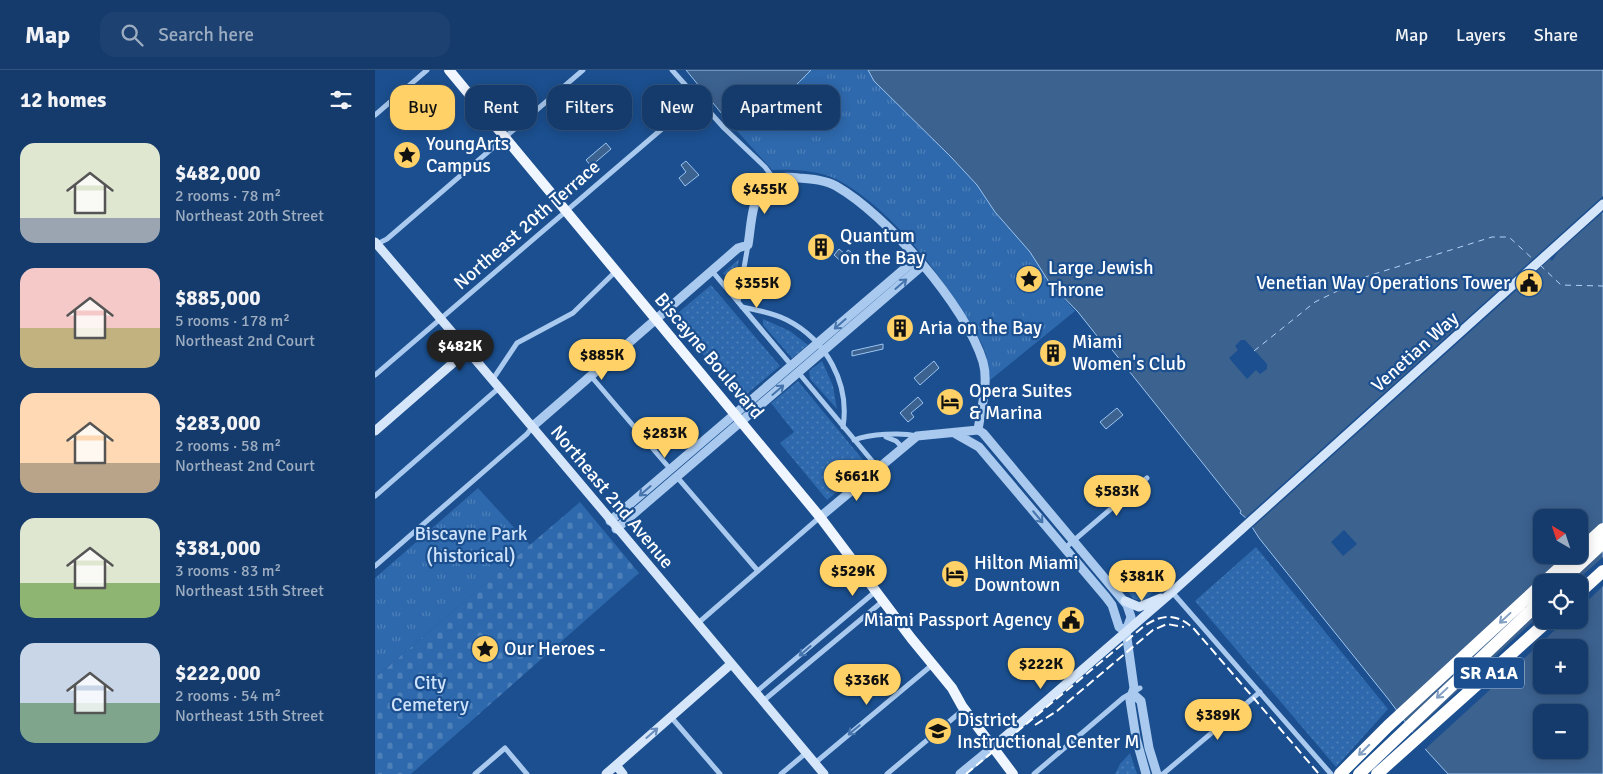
<!DOCTYPE html>
<html lang="en">
<head>
<meta charset="utf-8">
<style>
	body { margin:0; font-family:Signika,sans-serif; background:#1d4271; color:#f1f3f6; height:100vh; display:flex; flex-direction:column; font-size:19px; white-space:nowrap }
	* { box-sizing:border-box; margin:0 }
	p { font-size:16px; color:#9dadc1 }
	.icon { flex:none; width:28px; height:28px; fill:none; stroke:currentColor; stroke-width:2; stroke-linecap:round; stroke-linejoin:round }
	.map { position:relative; flex:1; overflow:hidden }
	.drawer { display:flex; flex-direction:column; background:#143b6b; width:375px }
	.drawer>* { flex:none }
	.banner { position:absolute; left:15px; top:15px; width:475px; height:45px; display:flex; gap:10px }
	.needle { width:32px; rotate:321deg }
	.buttons { position:absolute; left:1158px; top:439px; display:grid; gap:10px }
	.buttons a { display:grid; place-items:center; width:55px; height:55px; border-radius:10px; background:#143b6b; box-shadow:0 2px 12px #0003,0 0 0 1px #33557e; font-size:25px }
	.price { position:absolute; translate:-50% -42px; padding:0 11px; border-radius:18px; background:#ffd166; color:#111; font-size:16px; line-height:32px; filter:drop-shadow(0 1px 2px #0008) }
	.price::after { content:''; position:absolute; left:50%; top:30px; width:15px; height:11px; margin-left:-8px; background:inherit; clip-path:polygon(0 0,100% 0,50% 100%) }
	.price.selected { background:#222; color:#fff }
	ul { padding:0; list-style:none }
	li { display:flex; align-items:center; gap:15px; height:125px; padding:0 20px }
	li span { display:grid; place-items:center; flex:none; width:140px; height:100px; border-radius:15px; color:#555 }
	li>.icon { margin-inline-start:auto }
	span .icon { width:60px; height:60px; fill:#fffc; stroke-width:1 }
	li b { font-size:21px }
	h2 { display:flex; justify-content:space-between; align-items:center; height:60px; padding:0 20px; font-size:21px }
	.pill { padding:0 18px; border-radius:15px; background:#143b6b; box-shadow:0 2px 12px #0003,0 0 0 1px #33557e; font-size:18px; line-height:45px }
	.pill.selected { background:#ffd166; color:#111 }
	header { display:flex; align-items:center; gap:30px; box-sizing:border-box; height:70px; padding:0 25px; background:#143b6b; border-bottom:1px solid #33557e }
	header strong { font-size:24px }
	nav { display:flex; gap:28px; margin-inline-start:auto; font-size:18px }
	.search { width:350px; height:45px; background:#1d4271; display:flex; align-items:center; gap:12px; box-sizing:border-box; padding:0 18px; border-radius:15px; color:#9dadc1; font-size:19px }
	main { display:flex; flex:1; min-height:0 }
	.map>svg:first-child { display:block }
	.grass { fill:url(#grass-dots) }
	.cemetery { fill:url(#cemetery-stones) }
	.park { fill:url(#park-tufts) }
	.pitch { fill:#2e69ad }
	.water { fill:#3c6290; stroke:#9cc4f0; fill-rule:evenodd }
	.pier { fill:#1b4f8f }
	.lines { fill:none; stroke-linecap:round; stroke-linejoin:round }
	.ferry { stroke:#b5d3f5; stroke-width:1; stroke-dasharray:6 5; stroke-linecap:butt }
	.minor { stroke:#a9c9ee; stroke-width:5 }
	.tertiary { stroke:#a9c9ee; stroke-width:9 }
	.secondary { stroke:#d6e6fa; stroke-width:9 }
	.primary { stroke:#f0f6ff; stroke-width:10 }
	.motorway { stroke:#fff; stroke-width:12 }
	.rail { stroke:#fff; stroke-width:2; stroke-dasharray:9 4; stroke-linecap:butt }
	.oneway { stroke:#4674ac }
	.oneway2 { stroke:#829ec1 }
	.oneway3 { stroke:#668bba }
	.labels { text-anchor:middle; dominant-baseline:central; stroke-width:4.5; stroke-linejoin:round; paint-order:stroke }
	.shield { fill:#1b4f8f; stroke:#bbcadd; stroke-width:1 }
	.shield-label { font-size:18px; font-weight:bold; fill:#fff }
	.poi-label { font-size:19px; fill:#fff; stroke:#1b4f8f; text-anchor:start }
	.street-label { font-size:19px; fill:#fff; stroke:#1b4f8f }
	.park-label { font-size:19px; fill:#cfe3fa; stroke:#1b4f8f }
</style>
</head>
<body>
<header>
<strong>Map</strong>
<div class="search"><svg class="icon" aria-label="search" viewBox="0 0 24 24"><circle cx="10" cy="10" r="6"/><path d="M15 15l6 6"/></svg>Search here</div>
<nav><a>Map</a><a>Layers</a><a>Share</a></nav>
</header>
<main>
<section class="drawer">
<h2>12 homes<svg class="icon" aria-label="filters" viewBox="0 0 24 24"><path d="M4 7h16M4 17h16"/><circle cx="9" cy="7" r="2"/><circle cx="15" cy="17" r="2"/></svg></h2>
<ul>
<li><span style="background:linear-gradient(#dfe7d0 75%,#9aa5b1 0)"><svg class="icon" aria-label="home" viewBox="0 0 24 24"><path d="M3 11l9-7 9 7M6 9v11h12V9"/></svg></span><div><b>$482,000</b><p>2 rooms · 78 m²</p><p>Northeast 20th Street</p></div></li>
<li><span style="background:linear-gradient(#f6c9c9 60%,#c2b280 0)"><svg class="icon" aria-label="home" viewBox="0 0 24 24"><path d="M3 11l9-7 9 7M6 9v11h12V9"/></svg></span><div><b>$885,000</b><p>5 rooms · 178 m²</p><p>Northeast 2nd Court</p></div></li>
<li><span style="background:linear-gradient(#ffd9b3 70%,#b9a48a 0)"><svg class="icon" aria-label="home" viewBox="0 0 24 24"><path d="M3 11l9-7 9 7M6 9v11h12V9"/></svg></span><div><b>$283,000</b><p>2 rooms · 58 m²</p><p>Northeast 2nd Court</p></div></li>
<li><span style="background:linear-gradient(#dfe7d0 65%,#8fb573 0)"><svg class="icon" aria-label="home" viewBox="0 0 24 24"><path d="M3 11l9-7 9 7M6 9v11h12V9"/></svg></span><div><b>$381,000</b><p>3 rooms · 83 m²</p><p>Northeast 15th Street</p></div></li>
<li><span style="background:linear-gradient(#c9d6e8 60%,#7fa58c 0)"><svg class="icon" aria-label="home" viewBox="0 0 24 24"><path d="M3 11l9-7 9 7M6 9v11h12V9"/></svg></span><div><b>$222,000</b><p>2 rooms · 54 m²</p><p>Northeast 15th Street</p></div></li>
</ul>
</section>
<div class="map">
<svg width="1228" height="704" viewBox="0 0 1228 704">
	<defs>
		<pattern id="grass-dots" width="8" height="8" patternUnits="userSpaceOnUse" patternTransform="scale(1.25)"><rect width="8" height="8" fill="#2e69ad"/><path d="M2 2h.1M6 6h.1" fill="none" stroke="#4d80b9" stroke-width="1.8" stroke-linecap="round"/></pattern>
		<pattern id="cemetery-stones" width="16" height="16" patternUnits="userSpaceOnUse" patternTransform="scale(1.25)"><rect width="16" height="16" fill="#2e69ad"/><path d="M2 7V4a2 2 0 0 1 4 0v3zM10 15v-3a2 2 0 0 1 4 0v3z" fill="#4d80b9"/></pattern>
		<pattern id="park-tufts" width="24" height="20" patternUnits="userSpaceOnUse" patternTransform="scale(1.25)"><rect width="24" height="20" fill="#2e69ad"/><path d="M3 7l-1-3M5 7V3M7 7l1-3M15 17l-1-3M17 17v-4M19 17l1-3" fill="none" stroke="#4d80b9"/></pattern>
	</defs>
	<rect width="100%" height="100%" fill="#1b4f8f"/>
	<path class="grass" d="M364 189 359 217 348 203Z
		M336 215 405 296 366 329 297 248Z
		M388 249 415 261 433 275 417 288 388 255Z
		M447 291 458 316 462 339 435 309 434 301Z
		M423 311 493 396 452 430 405 373 419 362 396 333Z
		M881 477 1013 639 961 697 820 531Z
		M763 492 785 516 768 531 759 529 743 510Z
		M755 683 762 704H740L745 694Z"/>
	<path class="cemetery" d="M205 432 264 503 36 704H0V608Z"/>
	<path class="park" d="M436 0H493L499 11 576 87 602 115 620 142 655 182 674 212 700 241 614 311C613 303 613 293 611 285 608 273 599 261 593 251 563 200 514 137 461 109 442 100 417 99 397 100L347 44 399 35Z
		M103 418 155 475 0 608V508Z"/>
	<path class="pitch" d="M417 53 431 69 408 89 395 73Z
		M629 199 642 215 634 221 621 206Z
		M612 214 625 230 616 236 603 221Z
		M649 218 671 244 658 254 636 229Z
		M632 233 653 259 641 269 619 243Z"/>
	<path class="water" d="M311 0H436C403 34 395 40 347 44Z
		M493 0H1228V704H1073L1051 680 1014 630 884 468 872 449 865 443 866 441 734 276 729 269 726 271 703 242 674 212 655 182 620 142 602 115 576 87 499 11ZM1166 448H1204V485H1166ZM1166 512H1204V550H1166ZM1166 578H1204V615H1166ZM1166 642H1204V680H1166Z
		M231 73 236 79 216 96 211 90Z
		M311 91 324 105 310 116 304 108 311 102 306 95Z
		M464 179 470 184 473 180 480 185 471 196 459 185Z
		M508 274V279L477 286V281Z
		M559 291 564 298 545 315 539 308Z
		M543 327 548 333 536 343 539 347 533 352 525 343Z
		M742 338 748 345 731 359 725 352Z"/>
	<path class="pier" d="M1228 126V142L1183 182 1177 191 1175 189 1154 208 1158 212 1152 218 1149 214 1146 216 877 458 869 449Z
		M866 270H870L892 294V299L885 304 881 300 872 309 854 288 863 280 860 276Z
		M969 460 982 474 968 486 956 472Z
		M1228 487V516L1204 539V512H1200Z
		M1166 544V550H1191L1048 681 1036 664Z"/>
	<g class="lines">
		<path class="ferry" d="M1165 195 1186 215 1228 216
			M879 281 940 232 993 206 1117 167H1134L1160 191"/>
		<path class="minor" d="M297 0 349 58 390 97 399 109
			M0 45 52 0
			M0 175 12 169 208 0
			M337 201 417 296
			M363 232 373 175
			M367 237C382 240 399 243 412 250 451 270 475 313 468 357
			M423 302 503 398
			M0 305 323 28
			M215 305 296 400
			M118 309 142 273 198 243 240 202
			M511 367 521 371 527 377
			M479 370C495 364 526 362 542 366
			M302 407 383 501
			M0 426 125 317
			M690 478 772 408
			M0 496 152 364 158 356
			M797 522 956 704
			M322 554 445 447
			M380 623 501 521
			M388 631 508 531
			M296 647 345 704
			M440 693 557 595
			M100 704 130 678 152 704
			M406 704 431 683
			M512 704 589 639
			M659 704 748 628 765 618
			M788 704 885 622"/>
		<path class="tertiary" d="M158 356 363 178 373 175C376 158 376 133 387 120 396 107 409 106 424 108 437 109 450 110 461 116 512 145 591 236 608 292 614 313 606 339 603 360
			M581 364 604 377 731 527 737 535 744 557 751 561
			M445 447 542 366 603 360 608 363 752 535 756 547 751 561 759 618 755 630 761 668 771 704
			M235 451 542 188
			M241 459 548 195
			M758 624 766 631 774 678 782 704
			M585 704 618 677"/>
		<path class="secondary" d="M0 172C151 348 300 526 449 704
			M0 361 93 280
			M750 531 764 537 786 528
			M618 677 797 522 1228 134
			M241 695 248 704
			M231 704 356 594"/>
		<path class="primary" d="M74 0 445 447 536 568 577 618 587 636 638 704"/>
		<path class="motorway" d="M1204 481 1228 459
			M1169 512 1199 485
			M1186 512 1228 473
			M1204 523 1228 501
			M965 704 1013 656 1166 515
			M984 704 1166 531
			M1002 704 1174 550"/>
		<path class="rail" d="M660 655 682 641 778 560 792 554 809 557
			M591 704 768 557C787 543 803 543 820 560L944 704"/>
	</g>
	<defs><path id="oneway-shaft" d="M-6 0H5M1.5-3L5.5 0L1.5 3" fill="none" stroke-width="1.6" stroke-linecap="round" stroke-linejoin="round" transform="scale(1.25)"/></defs>
	<g class="oneway">
		<use href="#oneway-shaft" transform="translate(526 214) rotate(-41)"/>
		<use href="#oneway-shaft" transform="translate(465 254) rotate(139)"/>
		<use href="#oneway-shaft" transform="translate(403 320) rotate(-41)"/>
		<use href="#oneway-shaft" transform="translate(270 421) rotate(139)"/>
		<use href="#oneway-shaft" transform="translate(663 447) rotate(50)"/>
		<use href="#oneway-shaft" transform="translate(430 581) rotate(139)"/>
		<use href="#oneway-shaft" transform="translate(479 660) rotate(140)"/>
	</g>
	<g class="oneway2">
		<use href="#oneway-shaft" transform="translate(1130 548) rotate(137)"/>
		<use href="#oneway-shaft" transform="translate(1067 623) rotate(137)"/>
		<use href="#oneway-shaft" transform="translate(989 680) rotate(135)"/>
	</g>
	<use class="oneway3" href="#oneway-shaft" transform="translate(277 663) rotate(-41)"/>
	<defs>
		<g id="sight-disc" transform="scale(1.4375)"><circle r="9.5" fill="#ffd166" stroke="#1b4f8f"/><path d="M0-6L1.8-2.2L6-1.7L2.9 1.2L3.7 5.4L0 3.3L-3.7 5.4L-2.9 1.2L-6-1.7L-1.8-2.2Z" fill="#111"/></g>
		<g id="building-disc" transform="scale(1.4375)"><circle r="9.5" fill="#ffd166" stroke="#1b4f8f"/><path d="M-4-6H4V6H1V3H-1V6H-4ZM-2.5-4.3h1.7v1.8h-1.7ZM.8-4.3h1.7v1.8H.8ZM-2.5-1h1.7V.8h-1.7ZM.8-1h1.7V.8H.8Z" fill="#111"/></g>
		<g id="civic-disc" transform="scale(1.4375)"><circle r="9.5" fill="#ffd166" stroke="#1b4f8f"/><path d="M-.6-6.5H3V-4.5H.6V-3L4-1V1h2V6H-6V1h2V-1L-.6-3ZM-1.2 2.5V6h2.4V2.5Z" fill="#111"/></g>
		<g id="hotel-disc" transform="scale(1.4375)"><circle r="9.5" fill="#ffd166" stroke="#1b4f8f"/><path d="M-6-4.5h1.5V1H6V5H4.5V3h-9V5H-6ZM-4 0a1.8 1.8 0 1 1 3.6 0ZM.5 0V-2.5h3Q6-2.5 6 0Z" fill="#111"/></g>
		<g id="school-disc" transform="scale(1.4375)"><circle r="9.5" fill="#ffd166" stroke="#1b4f8f"/><path d="M0-5L7-2L0 1L-7-2ZM-4 1L0 2.5L4 1V4Q0 6-4 4Z" fill="#111"/></g>
	</defs>
	<g fill-rule="evenodd">
		<use href="#sight-disc" x="32" y="85"/>
		<use href="#building-disc" x="446" y="177"/>
		<use href="#sight-disc" x="654" y="209"/>
		<use href="#civic-disc" x="1154" y="213"/>
		<use href="#building-disc" x="525" y="258"/>
		<use href="#building-disc" x="678" y="283"/>
		<use href="#hotel-disc" x="575" y="332"/>
		<use href="#hotel-disc" x="580" y="504"/>
		<use href="#civic-disc" x="696" y="550"/>
		<use href="#sight-disc" x="110" y="579"/>
		<use href="#school-disc" x="563" y="661"/>
	</g>
	<g class="labels">
		<rect class="shield" x="1079" y="587.5" width="70" height="31" rx="4"/>
		<g class="shield-label">
			<text x="1114" y="603">SR A1A</text>
		</g>
		<g class="poi-label">
			<text x="51" y="74">YoungArts<tspan x="51" dy="22">Campus</tspan></text>
			<text x="465" y="166">Quantum<tspan x="465" dy="22">on the Bay</tspan></text>
			<text x="673" y="198">Large Jewish<tspan x="673" dy="22">Throne</tspan></text>
			<text x="1135" y="213" text-anchor="end">Venetian Way Operations Tower</text>
			<text x="544" y="258">Aria on the Bay</text>
			<text x="697" y="272">Miami<tspan x="697" dy="22">Women's Club</tspan></text>
			<text x="594" y="321">Opera Suites<tspan x="594" dy="22">&amp; Marina</tspan></text>
			<text x="599" y="493">Hilton Miami<tspan x="599" dy="22">Downtown</tspan></text>
			<text x="677" y="550" text-anchor="end">Miami Passport Agency</text>
			<text x="129" y="579">Our Heroes -</text>
			<text x="582" y="650">District<tspan x="582" dy="22">Instructional Center M</tspan></text>
		</g>
		<g class="street-label">
			<text transform="translate(152 155) rotate(-41)">Northeast 20th Terrace</text>
			<text transform="translate(1040 282) rotate(-42)">Venetian Way</text>
			<text transform="translate(334 286) rotate(50)">Biscayne Boulevard</text>
			<text transform="translate(237 427) rotate(50)">Northeast 2nd Avenue</text>
		</g>
		<g class="park-label">
			<text x="96" y="464">Biscayne Park<tspan x="96" dy="22">(historical)</tspan></text>
			<text x="55" y="613">City<tspan x="55" dy="22">Cemetery</tspan></text>
		</g>
	</g>
</svg>
<div class="buttons">
<a><svg class="needle" viewBox="-14 -14 28 28"><path d="M0-13l5 13h-10z" fill="#e53935"/><path d="M0 13l5-13h-10z" fill="#9dadc1"/></svg></a>
<a><svg class="icon" aria-label="locate" viewBox="0 0 24 24"><circle cx="12" cy="12" r="6"/><path d="M12 2v4M12 18v4M2 12h4M18 12h4"/></svg></a>
<a>+</a>
<a>−</a>
</div>
<b class="price" style="left:390px;top:145px">$455K</b>
<b class="price" style="left:382px;top:239px">$355K</b>
<b class="price selected" style="left:85px;top:302px">$482K</b>
<b class="price" style="left:227px;top:311px">$885K</b>
<b class="price" style="left:290px;top:389px">$283K</b>
<b class="price" style="left:482px;top:432px">$661K</b>
<b class="price" style="left:742px;top:447px">$583K</b>
<b class="price" style="left:478px;top:527px">$529K</b>
<b class="price" style="left:767px;top:532px">$381K</b>
<b class="price" style="left:666px;top:620px">$222K</b>
<b class="price" style="left:492px;top:636px">$336K</b>
<b class="price" style="left:843px;top:671px">$389K</b>
<div class="banner">
<a class="pill selected">Buy</a>
<a class="pill">Rent</a>
<a class="pill">Filters</a>
<a class="pill">New</a>
<a class="pill">Apartment</a>
</div>
</div>
</main>
</body>
</html>
